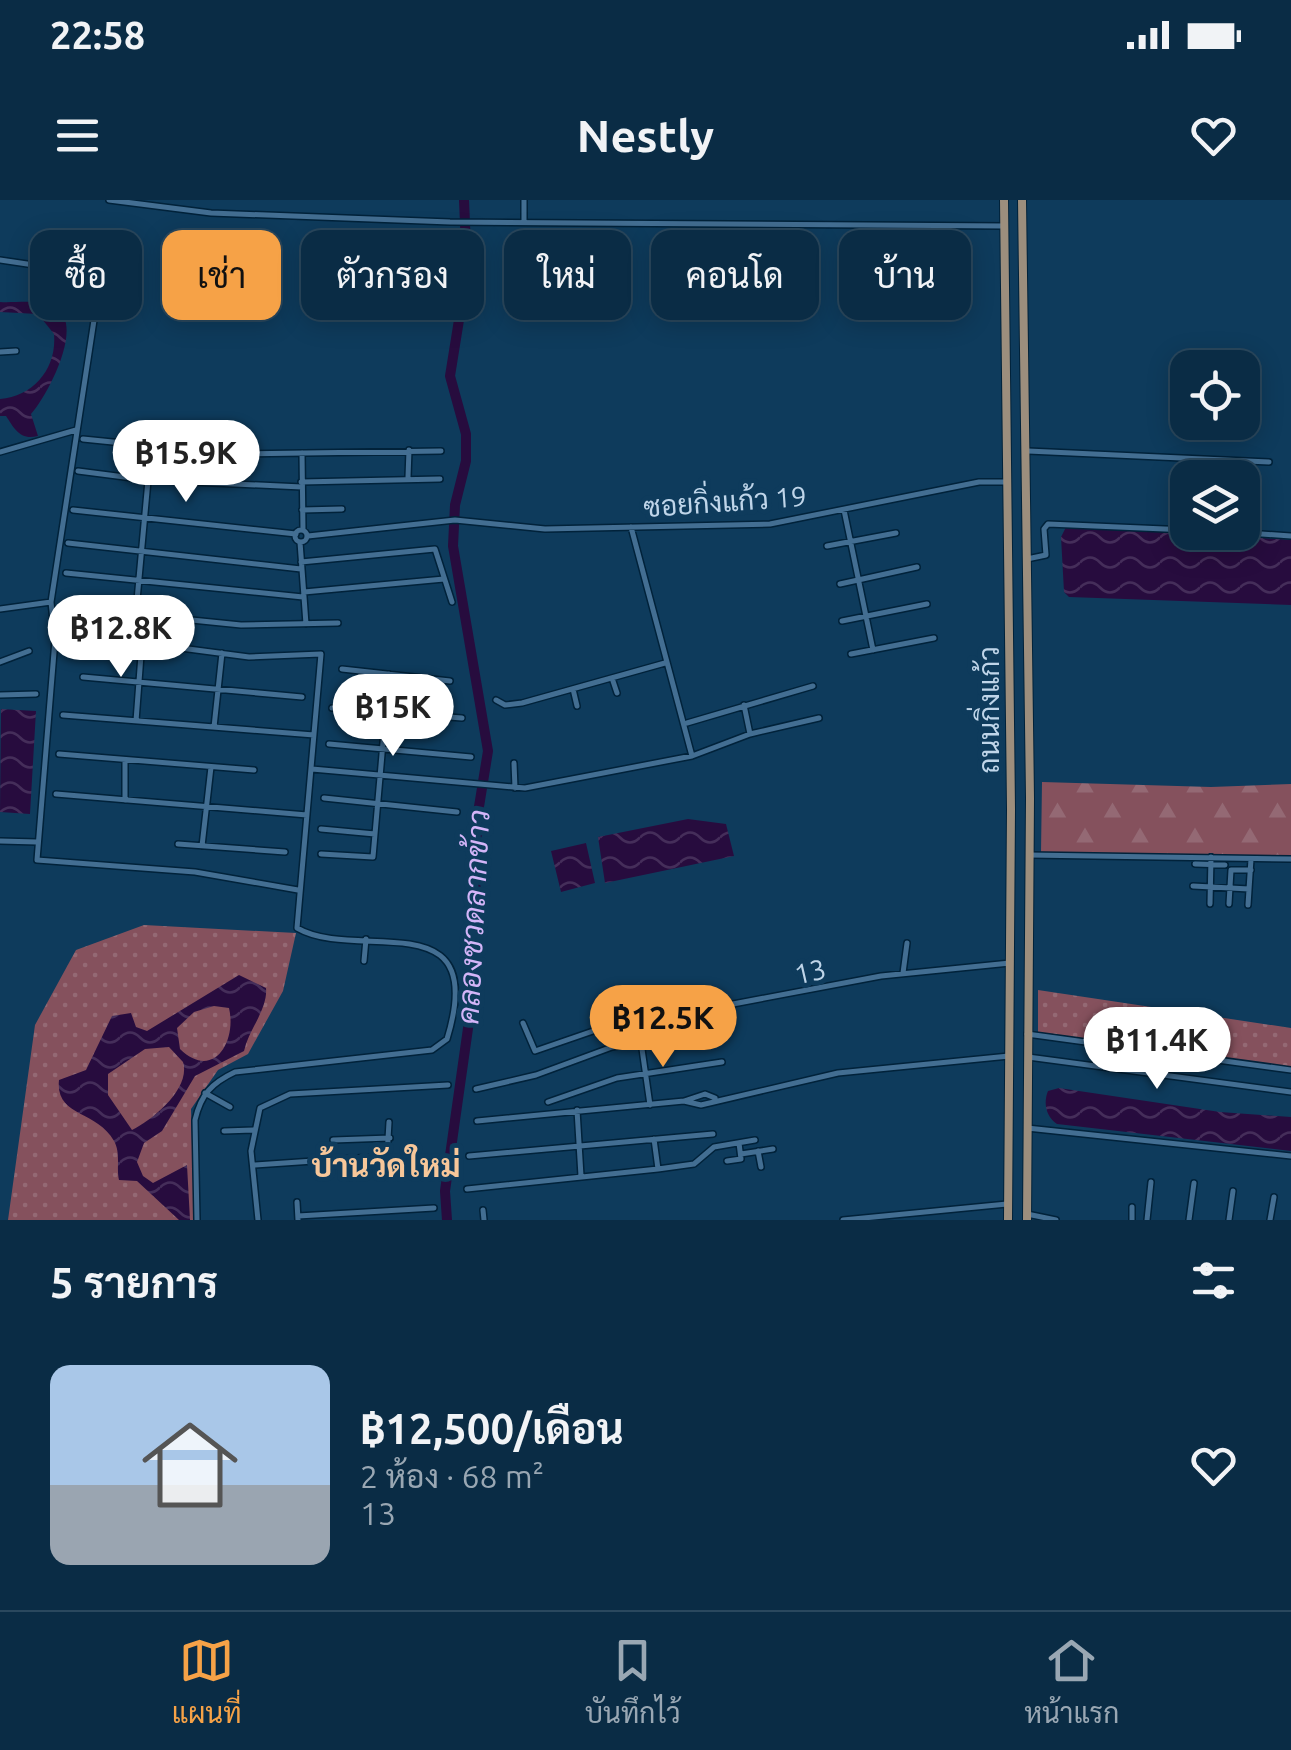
<!DOCTYPE html>
<html lang="th">
<head>
<meta charset="utf-8">
<style>
	body { margin:0; font-family:Ubuntu,Sarabun,sans-serif; background:#13344c; color:#f1f3f6; height:100vh; display:flex; flex-direction:column; font-size:38px; white-space:nowrap }
	* { box-sizing:border-box; margin:0 }
	p { font-size:32px; color:#99a7b3 }
	.icon { flex:none; width:55px; height:55px; fill:none; stroke:currentColor; stroke-width:2; stroke-linecap:round; stroke-linejoin:round }
	.map { position:relative; height:1020px; overflow:hidden }
	.details { display:flex; flex-direction:column; background:#0a2c45; flex:1 }
	.details>* { flex:none }
	.banner { position:absolute; left:30px; top:30px; width:1232px; height:90px; display:flex; gap:20px }
	.tools { position:absolute; left:1170px; top:150px; display:grid; gap:20px }
	.tools a { display:grid; place-items:center; width:90px; height:90px; border-radius:20px; background:#0a2c45; box-shadow:0 5px 25px #0003,0 0 0 2px #2a485e; font-size:50px }
	.price { position:absolute; translate:-50% -85px; padding:0 22px; border-radius:35px; background:#fff; color:#222; font-size:32px; line-height:65px; filter:drop-shadow(0 2px 5px #0008) }
	.price::after { content:''; position:absolute; left:50%; top:60px; width:30px; height:22px; margin-left:-15px; background:inherit; clip-path:polygon(0 0,100% 0,50% 100%) }
	.price.on { background:#f6a247; color:#111 }
	ul { padding:0; list-style:none }
	li { display:flex; align-items:center; gap:30px; height:250px; padding:0 50px }
	li span { display:grid; place-items:center; flex:none; width:280px; height:200px; border-radius:20px; color:#555 }
	li>.icon { margin-inline-start:auto }
	span .icon { width:120px; height:120px; fill:#fffc; stroke-width:1 }
	li b { font-size:42px }
	h2 { display:flex; justify-content:space-between; align-items:center; height:120px; padding:0 50px; font-size:42px }
	.pill { padding:0 35px; border-radius:20px; background:#0a2c45; box-shadow:0 5px 25px #0003,0 0 0 2px #2a485e; font-size:35px; line-height:90px }
	.pill.on { background:#f6a247; color:#111 }
	.status { display:flex; justify-content:space-between; align-items:center; height:70px; padding:0 50px; background:#0a2c45; direction:ltr }
	.status svg { height:28px; fill:currentColor }
	header { display:flex; justify-content:space-between; align-items:center; height:130px; padding:0 50px; background:#0a2c45; font-size:45px; font-weight:700 }
	.dock { display:flex; justify-content:space-around; align-items:center; height:140px; border-top:2px solid #2a485e; background:#0a2c45; font-size:28px; color:#99a7b3 }
	.dock a { display:grid; justify-items:center; gap:5px }
	.dock .on { color:#f6a247 }
	.map>svg:first-child { display:block }
	.grass { fill:url(#grass-dots) }
	.forest { fill:url(#forest-firs) }
	.water { fill:url(#water-waves); fill-rule:evenodd }
	.lines { fill:none; stroke-linecap:round; stroke-linejoin:round }
	.river { stroke:#270c3e; stroke-width:10 }
	.minor-casing { stroke:#01223a; stroke-width:8 }
	.primary-casing { stroke:#01223a; stroke-width:10 }
	.minor { stroke:#436e92; stroke-width:5 }
	.primary { stroke:#9c8e7d; stroke-width:8 }
	.labels { text-anchor:middle; dominant-baseline:central; stroke-width:10; stroke-linejoin:round; paint-order:stroke }
	.street-label { font-size:28px; fill:#bfd5e9; stroke:#0e3b5c }
	.water-label { font-size:30px; font-style:italic; fill:#d3b5f8; stroke:#0e3b5c }
	.quarter-label { font-size:32px; font-weight:bold; fill:#f7c79a; stroke:#0e3b5c }
</style>
</head>
<body>
<div class="status"><b>22:58</b><svg viewBox="0 0 49 12"><path d="M0 12V9h3v3zM5 12V6h3v6zM10 12V3h3v9zM15 12V0h3v12zM26 1h20v11H26zM47 4h2v5h-2z"/></svg></div>
<header><svg class="icon" aria-label="menu" viewBox="0 0 24 24"><path d="M4 6h16M4 12h16M4 18h16"/></svg>Nestly<svg class="icon" aria-label="heart" viewBox="0 0 24 24"><path d="M12 20l-8-8c-3-5 5-10 8-4 3-6 11-1 8 4z"/></svg></header>
<div class="map">
<svg width="1291" height="1020" viewBox="0 0 1291 1020">
	<defs>
		<pattern id="grass-dots" width="8" height="8" patternUnits="userSpaceOnUse" patternTransform="scale(2.5)"><rect width="8" height="8" fill="#85515d"/><path d="M2 2h.1M6 6h.1" fill="none" stroke="#946974" stroke-width="1.8" stroke-linecap="round"/></pattern>
		<pattern id="forest-firs" width="22" height="20" patternUnits="userSpaceOnUse" patternTransform="scale(2.5)"><rect width="22" height="20" fill="#85515d"/><path d="M5 1l3.5 6h-7zM16 11l3.5 6h-7z" fill="#946974"/></pattern>
		<pattern id="water-waves" width="16" height="10" patternUnits="userSpaceOnUse" patternTransform="scale(2.5)"><rect width="16" height="10" fill="#270c3e"/><path d="M0 5q4-4 8 0t8 0" fill="none" stroke="#452e5a"/></pattern>
	</defs>
	<rect width="100%" height="100%" fill="#0e3b5c"/>
	<path class="grass" d="M144 725 296 733 283 791 248 854 218 870 191 909 194 1020H8L35 825 76 750Z
		M1038 790 1291 828V867L1038 833Z"/>
	<path class="forest" d="M1042 582 1211 587 1291 584V656L1041 653Z"/>
	<path class="water" d="M0 102C16 103 41 99 55 107 86 124 47 196 31 214L38 236C20 241 14 228 6 216H0V199C34 196 57 168 54 134L38 114 0 112Z
		M1081 326 1291 340V405L1069 397 1064 392 1061 337 1066 327Z
		M1 509 36 511 30 614 0 612Z
		M688 619 726 624 734 656 605 683 598 637Z
		M586 643 595 683 561 692 551 651Z
		M239 775 266 788C268 809 249 829 244 851L195 876 162 931 144 943 137 962 143 976 153 983 187 965 190 1020H179L137 981 119 980C116 968 121 953 114 941 97 910 55 917 59 880L86 870 112 816 131 813 136 827 147 831ZM214 806 229 808C237 842 213 881 180 849L177 828 194 812ZM169 847 183 862C191 888 154 919 132 930L108 895V874L145 849Z
		M1059 888 1220 912 1291 917V951L1057 924C1046 917 1043 903 1048 891Z"/>
	<g class="lines">
		<path class="river" d="M447 1020 445 991 473 793 477 619 488 551 453 346 455 305 466 261V234L450 176 467 70 464 0"/>
		<g class="minor-casing">
			<path id="minor" d="M109 0 211 13 450 22 1005 26
				M524 0V22
				M0 60 81 72 92 80 98 94 51 402 55 440 37 660 195 672 298 690
				M0 152 16 151
				M83 239 231 254 441 251
				M1028 251 1269 262
				M0 252 76 230
				M302 253 303 330
				M78 271 148 280 302 287
				M408 277 409 250
				M301 282 440 279
				M73 310 296 334
				M302 310 342 309
				M844 310 873 450
				M631 327 692 556
				M295 336a6 6 0 1 1 12 0a6 6 0 1 1-12 0Z
				M1233 332 1291 336
				M308 336 455 320 545 329 770 324 979 282H1006
				M300 342 306 424
				M68 343 301 369
				M827 346 896 333
				M1027 359 1046 355 1044 329 1048 324 1188 330
				M301 362 435 349 452 402
				M66 373 303 397
				M840 384 917 367
				M304 392 444 379
				M63 407 241 425 338 423
				M0 409 51 402
				M136 411 151 248
				M842 421 927 404
				M90 436 249 457 321 454 297 728C357 763 490 699 447 839L432 850 235 872C212 883 201 894 195 920L197 1020
				M851 454 934 438
				M0 462 29 451
				M342 469 450 481
				M83 477 302 497
				M612 478 617 493
				M573 489 577 506
				M0 495 36 494
				M496 500 505 505 522 503 665 463
				M744 505 750 534
				M332 508 462 518
				M63 515 314 535
				M136 521 142 442
				M687 523 813 486
				M214 527 222 453
				M329 544 471 557
				M59 554 254 570
				M514 563 515 588
				M312 569 525 588 692 556 750 534 819 518
				M56 594 307 615
				M324 598 457 612
				M125 600V560
				M321 629 375 634
				M0 641 37 642
				M178 644 285 652
				M202 646 211 567
				M321 654 373 657 389 474
				M1029 655 1291 659
				M1195 664 1225 665
				M1193 686 1249 689
				M1210 704 1211 657
				M1229 704 1231 670H1251
				M1248 705 1251 659
				M364 761 366 739
				M903 773 907 743
				M523 823 535 851 596 830 881 776 1010 763
				M1027 834 1291 870
				M641 842 650 905
				M1028 857 1291 892
				M476 889 536 875 612 847 716 829
				M205 893 230 907
				M684 901 701 905 838 873 1009 856
				M548 902 617 878 722 862
				M577 910 581 976
				M477 921 684 901 705 894 715 898
				M1027 928 1291 956
				M224 931 253 930
				M654 939 658 969 694 964 714 947 755 940
				M333 940 390 938
				M758 951 761 967
				M741 954 773 949
				M469 956 713 934
				M727 961 741 959 739 943
				M255 965 387 956 389 922
				M467 989 658 969
				M297 1002 298 1020
				M1132 1007V1020
				M483 1010 484 1020
				M1027 1014 1056 1020
				M298 1016 434 1008
				M258 1020 251 951 260 908 290 894 448 885
				M843 1020 1007 1004
				M1147 1020 1151 982
				M1189 1020 1194 983
				M1229 1020 1233 991
				M1270 1020 1274 997"/>
		</g>
		<g class="primary-casing">
			<path id="primary" d="M1004 0 1011 609 1008 1020
				M1022 0 1030 598 1027 1020"/>
		</g>
		<use href="#minor" class="minor"/>
		<use href="#primary" class="primary"/>
	</g>
	<g class="labels">
		<g class="street-label">
			<text transform="translate(725 301) rotate(-4)">ซอยกิ่งแก้ว 19</text>
			<text transform="translate(988 510) rotate(-90)">ถนนกิ่งแก้ว</text>
			<text transform="translate(810 771) rotate(-13)">13</text>
		</g>
		<g class="water-label">
			<text transform="translate(473 717) rotate(-87)">คลองชวดลากข้าว</text>
		</g>
		<g class="quarter-label">
			<text x="386" y="965">บ้านวัดใหม่</text>
		</g>
	</g>
</svg>
<div class="tools">
<a><svg class="icon" aria-label="locate" viewBox="0 0 24 24"><circle cx="12" cy="12" r="6"/><path d="M12 2v4M12 18v4M2 12h4M18 12h4"/></svg></a>
<a><svg class="icon" aria-label="layers" viewBox="0 0 24 24"><path d="M12 4l9 5-9 5-9-5zM3 14l9 5 9-5"/></svg></a>
</div>
<b class="price" style="left:186px;top:305px">฿15.9K</b>
<b class="price" style="left:121px;top:480px">฿12.8K</b>
<b class="price" style="left:393px;top:559px">฿15K</b>
<b class="price on" style="left:663px;top:870px">฿12.5K</b>
<b class="price" style="left:1157px;top:892px">฿11.4K</b>
<div class="banner">
<a class="pill">ซื้อ</a>
<a class="pill on">เช่า</a>
<a class="pill">ตัวกรอง</a>
<a class="pill">ใหม่</a>
<a class="pill">คอนโด</a>
<a class="pill">บ้าน</a>
</div>
</div>
<section class="details">
<h2>5 รายการ<svg class="icon" aria-label="filters" viewBox="0 0 24 24"><path d="M4 7h16M4 17h16"/><circle cx="9" cy="7" r="2"/><circle cx="15" cy="17" r="2"/></svg></h2>
<ul>
<li><span style="background:linear-gradient(#a9c7e8 60%,#9aa5b1 0)"><svg class="icon" aria-label="home" viewBox="0 0 24 24"><path d="M3 11l9-7 9 7M6 9v11h12V9"/></svg></span><div><b>฿12,500/เดือน</b><p>2 ห้อง · 68 m²</p><p>13</p></div><svg class="icon" aria-label="heart" viewBox="0 0 24 24"><path d="M12 20l-8-8c-3-5 5-10 8-4 3-6 11-1 8 4z"/></svg></li>
</ul>
</section>
<nav class="dock">
<a class="on"><svg class="icon" aria-label="map" viewBox="0 0 24 24"><path d="M3 6l6-2 6 2 6-2v14l-6 2-6-2-6 2zM9 4v14M15 6v14"/></svg>แผนที่</a>
<a><svg class="icon" aria-label="saved" viewBox="0 0 24 24"><path d="M7 4h10v16l-5-4-5 4z"/></svg>บันทึกไว้</a>
<a><svg class="icon" aria-label="home" viewBox="0 0 24 24"><path d="M3 11l9-7 9 7M6 9v11h12V9"/></svg>หน้าแรก</a>
</nav>
</body>
</html>
